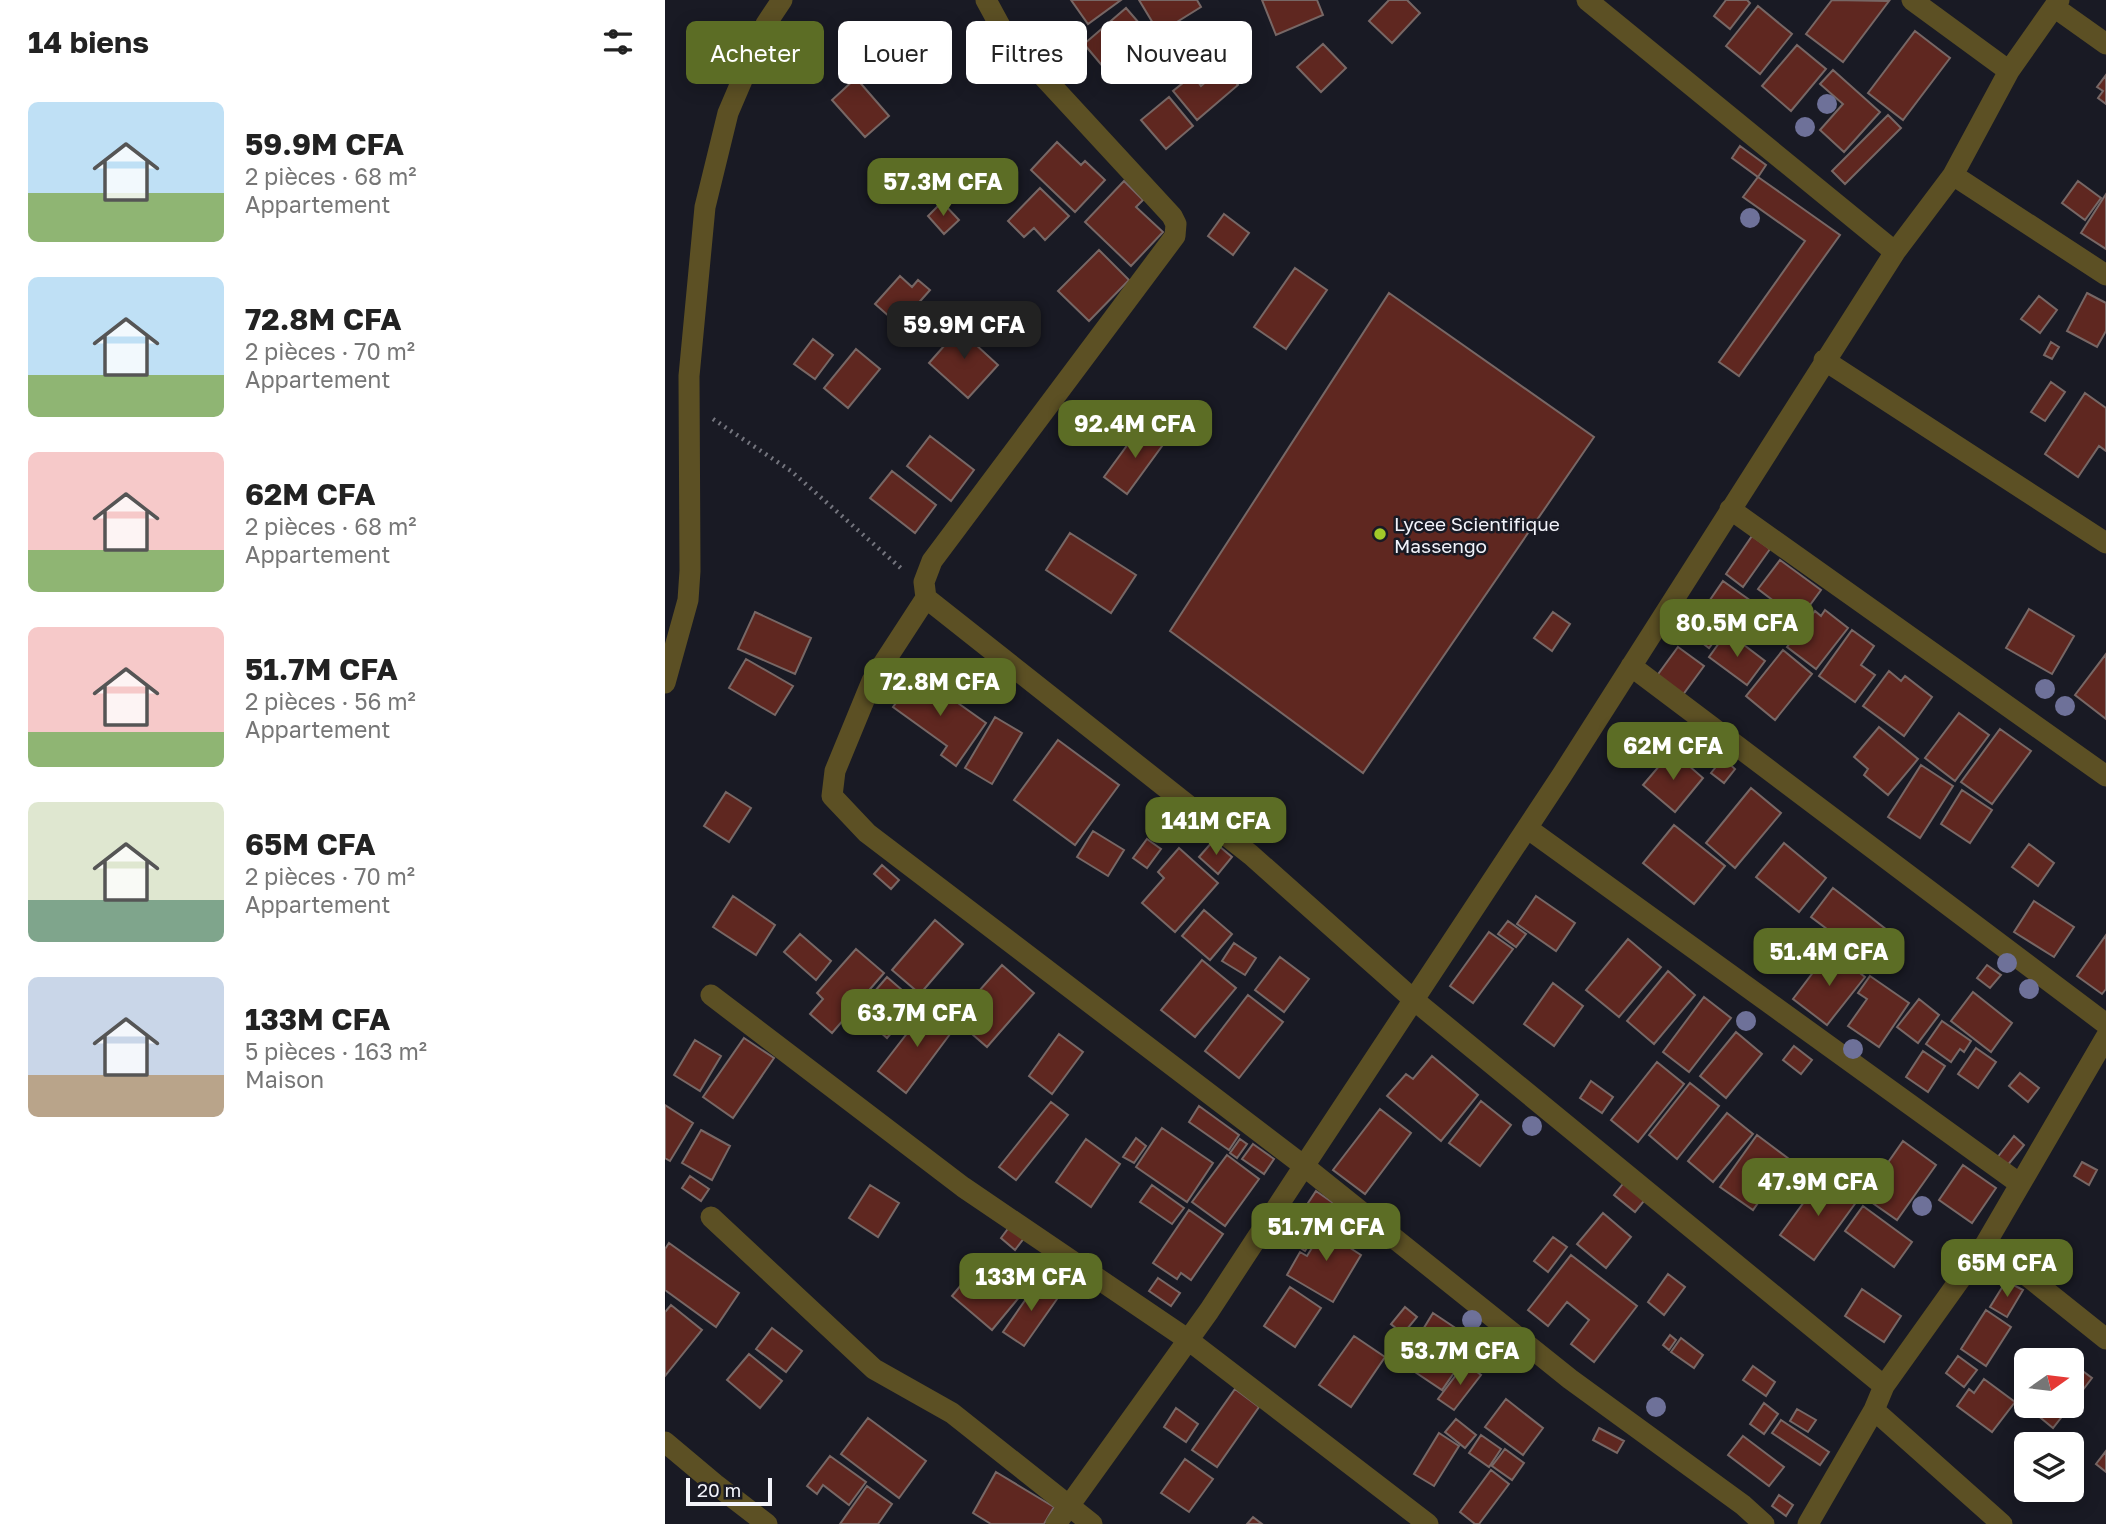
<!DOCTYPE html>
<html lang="fr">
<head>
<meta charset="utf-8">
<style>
	body { margin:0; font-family:"Golos Text",sans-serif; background:#f2f2f2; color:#222; height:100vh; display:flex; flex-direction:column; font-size:26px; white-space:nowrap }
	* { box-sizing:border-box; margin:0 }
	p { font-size:23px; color:#767676 }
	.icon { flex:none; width:38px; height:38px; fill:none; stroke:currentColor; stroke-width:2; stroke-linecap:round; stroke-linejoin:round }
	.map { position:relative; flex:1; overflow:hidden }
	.details { display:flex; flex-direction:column; background:#fff; width:665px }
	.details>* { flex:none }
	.banner { position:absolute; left:21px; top:21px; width:665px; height:63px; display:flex; gap:14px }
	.needle { width:46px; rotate:76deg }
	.fabs { position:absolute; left:1349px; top:1348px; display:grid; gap:14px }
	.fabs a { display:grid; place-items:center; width:70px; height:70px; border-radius:10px; background:#fff; box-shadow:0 4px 18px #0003; font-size:35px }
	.scale { position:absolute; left:21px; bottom:18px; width:86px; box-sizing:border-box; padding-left:7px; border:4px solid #f2f3fa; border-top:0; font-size:19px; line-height:24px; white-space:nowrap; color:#f2f3fa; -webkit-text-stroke:5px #191a24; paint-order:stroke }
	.price { position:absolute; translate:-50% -60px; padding:0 16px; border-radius:14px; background:#5c6d25; color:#fff; font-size:23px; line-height:46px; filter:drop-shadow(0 2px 4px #0008) }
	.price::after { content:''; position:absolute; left:50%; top:42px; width:21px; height:16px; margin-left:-10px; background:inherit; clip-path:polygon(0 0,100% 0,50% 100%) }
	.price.current { background:#222; color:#fff }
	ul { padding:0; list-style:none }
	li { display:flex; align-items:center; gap:21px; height:175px; padding:0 28px }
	li span { display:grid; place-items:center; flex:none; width:196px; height:140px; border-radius:10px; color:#555 }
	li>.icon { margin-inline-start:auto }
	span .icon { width:84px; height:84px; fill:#fffc; stroke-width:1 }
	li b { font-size:30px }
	h2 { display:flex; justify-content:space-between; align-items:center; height:84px; padding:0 28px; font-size:30px }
	.tag { padding:0 24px; border-radius:10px; background:#fff; box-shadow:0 4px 18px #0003; font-size:24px; line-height:63px }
	.tag.current { background:#5c6d25; color:#fff }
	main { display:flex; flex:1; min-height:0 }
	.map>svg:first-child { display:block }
	.building { fill:#5f2720; stroke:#776765; stroke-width:2 }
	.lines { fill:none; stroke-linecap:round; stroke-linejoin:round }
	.path { stroke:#74757e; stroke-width:4.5; stroke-dasharray:2 5; stroke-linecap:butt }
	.minor { stroke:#5c5024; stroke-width:21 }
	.tree { fill:#6e7199 }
	.poi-dot { fill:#a2c929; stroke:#191a24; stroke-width:2.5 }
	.labels { text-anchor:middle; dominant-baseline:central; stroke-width:5; stroke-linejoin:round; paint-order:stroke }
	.poi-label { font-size:19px; fill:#f2f3fa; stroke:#191a24; text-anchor:start }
</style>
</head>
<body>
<main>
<section class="details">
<h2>14 biens<svg class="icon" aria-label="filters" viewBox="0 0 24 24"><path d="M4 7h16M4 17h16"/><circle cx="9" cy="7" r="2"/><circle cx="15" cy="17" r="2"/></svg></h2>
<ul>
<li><span style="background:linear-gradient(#bfe0f5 65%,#8fb573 0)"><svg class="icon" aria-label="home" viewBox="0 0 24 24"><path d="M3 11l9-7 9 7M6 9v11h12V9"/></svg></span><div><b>59.9M CFA</b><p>2 pièces · 68 m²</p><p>Appartement</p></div></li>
<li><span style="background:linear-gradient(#bfe0f5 70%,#8fb573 0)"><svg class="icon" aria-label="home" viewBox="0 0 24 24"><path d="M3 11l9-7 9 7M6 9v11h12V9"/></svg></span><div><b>72.8M CFA</b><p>2 pièces · 70 m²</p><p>Appartement</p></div></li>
<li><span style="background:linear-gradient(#f6c9c9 70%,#8fb573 0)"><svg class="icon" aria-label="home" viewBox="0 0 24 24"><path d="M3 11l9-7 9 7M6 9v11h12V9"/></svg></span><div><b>62M CFA</b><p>2 pièces · 68 m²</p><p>Appartement</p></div></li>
<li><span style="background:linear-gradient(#f6c9c9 75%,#8fb573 0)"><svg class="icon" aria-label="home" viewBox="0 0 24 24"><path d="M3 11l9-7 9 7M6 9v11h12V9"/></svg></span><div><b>51.7M CFA</b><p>2 pièces · 56 m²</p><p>Appartement</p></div></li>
<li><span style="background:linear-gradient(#dfe7d0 70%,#7fa58c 0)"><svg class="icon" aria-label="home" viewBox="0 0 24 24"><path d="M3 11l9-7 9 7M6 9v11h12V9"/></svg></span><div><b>65M CFA</b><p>2 pièces · 70 m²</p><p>Appartement</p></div></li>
<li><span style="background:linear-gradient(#c9d6e8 70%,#b9a48a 0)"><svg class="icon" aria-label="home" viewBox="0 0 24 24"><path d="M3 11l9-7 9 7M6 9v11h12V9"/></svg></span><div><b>133M CFA</b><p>5 pièces · 163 m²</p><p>Maison</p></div></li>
</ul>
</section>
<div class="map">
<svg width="1441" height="1524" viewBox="0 0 1441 1524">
	<rect width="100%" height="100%" fill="#191a24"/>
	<path class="building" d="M406 0H456L423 24Z
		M474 0H532L536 7 494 33Z
		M597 0H652L658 15 611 35Z
		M724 0H742L755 13 727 43 704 21Z
		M1061 0H1082L1085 3 1065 29 1049 16Z
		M1167 0 1224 1 1178 62 1141 34Z
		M1093 6 1127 34 1095 74 1061 46Z
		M461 8 487 38 445 75 419 44Z
		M1250 31 1285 58 1238 120 1203 93Z
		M658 44 681 68 656 92 632 67Z
		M1132 45 1161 69 1126 111 1097 86Z
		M558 67 573 85 532 120 508 91 528 75 536 86Z
		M1168 70 1215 112 1179 152 1155 130 1178 104 1155 84Z
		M1441 75V104L1433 98 1438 91 1432 87Z
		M191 78 224 116 200 137 167 100Z
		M504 97 528 126 501 149 476 120Z
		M1223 115 1236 128 1180 184 1167 171Z
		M392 142 416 165 420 161 440 180 410 212 366 170Z
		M1075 146 1101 165 1093 177 1067 158Z
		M1093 177 1175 235 1074 376 1054 362 1140 241 1078 197Z
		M459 181 478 200 471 207 498 232 466 266 420 222Z
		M1413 181 1436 198 1420 220 1397 203Z
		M375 188 404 216 380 240 369 228 359 237 343 221Z
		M1441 194V249L1416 233Z
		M277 202 294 220 279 234 263 216Z
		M559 214 584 233 568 255 543 236Z
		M434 250 464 280 424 321 393 291Z
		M630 268 662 290 621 349 589 327Z
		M235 276 247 287 253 280 265 290 234 325 210 304Z
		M724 293 929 437 698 773 505 631Z
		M1422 293 1441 303V331L1432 347 1402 331Z
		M1374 296 1392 310 1375 333 1356 319Z
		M302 320 318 335 310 344 333 365 303 398 264 363Z
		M148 339 168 355 150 379 129 364Z
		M1386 342 1394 347 1387 359 1379 355Z
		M191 349 215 369 183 408 159 388Z
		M1386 382 1400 392 1380 421 1366 412Z
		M1420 393 1441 408V451L1434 446 1413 477 1380 454Z
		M477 425 500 442 462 494 439 477Z
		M265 436 309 470 286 501 242 466Z
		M227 471 271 505 250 533 205 498Z
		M405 533 471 575 446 613 381 570Z
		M1087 536 1105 549 1078 587 1061 574Z
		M1115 560 1156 590 1134 620 1093 589Z
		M1058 581 1086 601 1065 631 1060 627 1044 648 1023 632Z
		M1364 609 1409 636 1387 674 1341 648Z
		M1160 610 1183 628 1151 669 1122 647 1150 611 1156 616Z
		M90 612 146 638 130 674 73 649Z
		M888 612 905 624 887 651 869 638Z
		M1187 630 1209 646 1196 665 1210 675 1190 702 1154 676Z
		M1062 632 1100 661 1082 685 1044 657Z
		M1013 647 1039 666 1017 696 991 677Z
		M1118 650 1147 674 1110 720 1081 696Z
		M1441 654V719L1410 695Z
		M81 659 128 686 110 715 64 688Z
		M1224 671 1236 681 1240 676 1267 697 1239 736 1198 706Z
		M252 674 321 723 291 766 276 755 282 746 228 707Z
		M1294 713 1324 735 1290 781 1260 758Z
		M330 717 357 733 327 784 300 768Z
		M1214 727 1253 759 1223 795 1199 775 1203 769 1189 757Z
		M1335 729 1366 751 1327 804 1296 782Z
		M393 740 454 785 410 845 349 800Z
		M1007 751 1038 778 1010 812 978 785Z
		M1058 758 1070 769 1059 783 1046 773Z
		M1256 765 1288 786 1255 838 1223 817Z
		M1086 788 1116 813 1070 868 1041 843Z
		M1297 790 1327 810 1305 843 1276 824Z
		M61 792 86 808 64 842 39 826Z
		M1009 825 1060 866 1029 904 978 863Z
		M428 831 459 850 443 876 412 857Z
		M482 839 496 849 482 868 468 858Z
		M548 841 567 857 553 874 534 857Z
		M1119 843 1161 878 1134 912 1091 877Z
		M1364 844 1389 863 1373 886 1347 867Z
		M514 848 553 883 510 932 477 903 499 878 493 872Z
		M217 865 234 880 226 889 209 874Z
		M1168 888 1231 937 1210 965 1146 917Z
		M68 896 110 925 91 955 48 927Z
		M871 896 910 923 891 951 852 924Z
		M1369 901 1409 927 1389 957 1349 932Z
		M539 910 567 934 545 960 517 936Z
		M270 920 298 944 255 994 227 970Z
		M843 921 861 934 851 947 833 934Z
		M824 932 848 949 808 1003 785 986Z
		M135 934 166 961 151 980 119 952Z
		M1441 935V989L1437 994 1412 976Z
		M963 939 996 967 954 1017 921 990Z
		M569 943 591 958 580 975 557 961Z
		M191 949 219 973 167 1033 145 1014 158 999 152 993Z
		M1165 950 1200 977 1162 1025 1128 999Z
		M615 957 644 979 619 1012 590 990Z
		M537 960 571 988 530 1037 496 1010Z
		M337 965 369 993 322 1047 292 1021 309 1002 306 1000Z
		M1322 965 1336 975 1325 988 1312 978Z
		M1003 971 1030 995 989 1044 962 1021Z
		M1205 976 1244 1003 1214 1047 1183 1026 1202 999 1193 993Z
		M222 977 252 1003 222 1038 192 1012Z
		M888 983 918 1006 889 1046 859 1024Z
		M1308 992 1347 1023 1326 1052 1286 1021Z
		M583 995 618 1022 574 1078 540 1051Z
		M1039 997 1066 1018 1024 1072 998 1052Z
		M1254 999 1274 1015 1253 1043 1232 1027Z
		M264 1005 291 1026 241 1093 213 1071Z
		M1277 1021 1306 1041 1299 1052 1295 1049 1286 1062 1261 1044Z
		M1071 1032 1097 1054 1061 1098 1035 1076Z
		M394 1034 418 1052 387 1094 364 1076Z
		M79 1038 109 1058 68 1118 38 1097Z
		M30 1040 56 1056 35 1091 9 1075Z
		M1129 1046 1147 1060 1136 1074 1118 1060Z
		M1311 1048 1331 1062 1313 1088 1293 1074Z
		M1258 1051 1280 1066 1263 1092 1241 1077Z
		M767 1056 813 1095 776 1141 722 1096 741 1074 748 1079Z
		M992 1062 1019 1084 973 1142 946 1120Z
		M1355 1073 1374 1088 1363 1102 1344 1086Z
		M926 1081 948 1097 937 1113 915 1098Z
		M1025 1083 1054 1106 1012 1159 984 1135Z
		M816 1101 846 1125 815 1166 784 1143Z
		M386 1102 403 1115 351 1180 334 1167Z
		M0 1105 28 1123 5 1161 0 1158Z
		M534 1106 574 1135 564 1150 524 1122Z
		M715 1109 746 1133 700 1194 668 1170Z
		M1062 1113 1088 1134 1048 1182 1023 1161Z
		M497 1128 548 1163 522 1202 471 1167Z
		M36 1130 65 1146 47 1180 17 1163Z
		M1092 1135 1124 1159 1088 1210 1055 1187Z
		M1349 1136 1359 1145 1342 1166 1332 1158Z
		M471 1138 481 1146 469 1163 458 1157Z
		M421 1139 455 1164 426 1207 391 1182Z
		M575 1139 582 1144 572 1158 565 1153Z
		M1238 1141 1271 1165 1232 1220 1199 1197Z
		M588 1144 609 1159 599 1174 577 1159Z
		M562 1155 594 1179 560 1226 527 1202Z
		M1417 1162 1432 1170 1424 1185 1409 1176Z
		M1298 1165 1331 1188 1307 1223 1274 1200Z
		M25 1176 44 1189 36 1201 17 1188Z
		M1158 1176 1192 1201 1149 1260 1115 1235Z
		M961 1180 983 1196 970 1212 949 1195Z
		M205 1185 234 1203 213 1237 184 1218Z
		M487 1185 519 1208 507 1224 475 1202Z
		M651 1191 671 1205 640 1251 620 1238Z
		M1198 1206 1247 1242 1229 1267 1180 1231Z
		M524 1210 558 1234 526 1280 516 1273 512 1279 488 1263Z
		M938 1213 966 1237 941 1268 912 1244Z
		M348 1222 363 1233 350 1250 336 1238Z
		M663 1222 685 1235 679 1244 696 1255 668 1302 622 1275 635 1252 642 1256Z
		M888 1237 902 1247 883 1272 869 1261Z
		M1386 1241 1399 1251 1383 1272 1370 1263Z
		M4 1243 74 1293 51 1327 0 1290V1249Z
		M906 1255 972 1306 929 1362 906 1344 924 1320 902 1302 883 1326 863 1310Z
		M316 1261 356 1295 327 1330 287 1296Z
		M1003 1274 1020 1287 999 1315 983 1302Z
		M377 1276 385 1282 380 1290 392 1299 359 1346 338 1332Z
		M493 1278 515 1293 506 1306 484 1291Z
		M1341 1281 1358 1290 1342 1317 1325 1307Z
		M625 1287 656 1308 630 1347 599 1326Z
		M1197 1289 1236 1316 1219 1342 1180 1316Z
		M6 1305 37 1330 0 1376V1312Z
		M740 1307 752 1317 738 1334 726 1324Z
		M1321 1310 1346 1327 1321 1366 1296 1349Z
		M768 1313 813 1343 803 1359 800 1357 777 1390 744 1368 762 1341 754 1336Z
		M107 1328 137 1351 121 1372 91 1349Z
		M1005 1335 1011 1340 1004 1350 998 1345Z
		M689 1336 720 1357 686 1407 654 1385Z
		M1016 1338 1038 1355 1029 1368 1006 1352Z
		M1392 1351 1403 1360H1386Z
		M84 1354 117 1381 95 1408 62 1380Z
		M1293 1356 1312 1370 1299 1387 1281 1373Z
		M800 1363 816 1375 789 1410 773 1399Z
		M1407 1363 1427 1378 1407 1404Z
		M1088 1366 1110 1382 1101 1396 1078 1380Z
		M1319 1379 1350 1402 1327 1432 1292 1406 1304 1389 1309 1393Z
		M570 1389 594 1407 552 1467 527 1450Z
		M1362 1391V1405H1406L1388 1428 1354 1400Z
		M841 1399 878 1428 858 1455 820 1427Z
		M1099 1403 1113 1414 1099 1434 1085 1424Z
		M511 1408 533 1424 521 1442 499 1427Z
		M1132 1409 1151 1420 1143 1432 1125 1421Z
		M203 1418 261 1461 234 1498 176 1454Z
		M791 1419 811 1435 800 1448 780 1432Z
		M1116 1420 1164 1452 1155 1465 1107 1433Z
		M934 1428 959 1441 952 1453 928 1440Z
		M774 1433 794 1446 769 1486 749 1474Z
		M816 1435 836 1449 824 1467 804 1453Z
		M1078 1436 1119 1467 1104 1486 1063 1455Z
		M840 1449 859 1463 847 1480 827 1466Z
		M1441 1451V1472L1431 1464Z
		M165 1456 201 1482 184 1505 158 1485 152 1494 142 1486Z
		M520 1459 548 1479 524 1512 496 1493Z
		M826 1470 844 1484 814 1524H810L795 1512Z
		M331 1472 389 1507 379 1524H326L308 1513Z
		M202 1486 227 1504 213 1524H175Z
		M1114 1495 1128 1505 1121 1516 1107 1506Z
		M588 1517 597 1524H582Z"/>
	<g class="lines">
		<path class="path" d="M48 419 126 471 238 570"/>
		<path class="minor" d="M321 0 340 35 507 216 511 224 510 236 267 561 259 582 261 598 586 855 749 1000 1219 1386
			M922 0 1230 252
			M1247 0 1344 71
			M1389 7 1441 44
			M1288 175 1441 275
			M1159 360 1441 543
			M1065 509 1441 776
			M261 598 207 681 170 771 167 796 202 833 639 1166 905 1379 1078 1505 1099 1524
			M966 666 1441 1024
			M0 683 23 600 25 571 24 376 40 207 63 113 101 24 117 0
			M862 828 1355 1184
			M46 995 298 1187 522 1339 763 1524
			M46 1217 209 1369 287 1413 427 1524
			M1321 1243 1441 1339
			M1209 1410 1337 1524
			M0 1442 50 1484 102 1524
			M391 1524 544 1311 639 1166 897 775 1230 252 1288 175 1344 71 1394 0
			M1143 1524 1209 1410 1219 1386 1321 1243 1441 1037"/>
	</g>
	<g class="tree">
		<circle cx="1162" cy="104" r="10"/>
		<circle cx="1140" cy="127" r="10"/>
		<circle cx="1085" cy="218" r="10"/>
		<circle cx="1380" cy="689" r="10"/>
		<circle cx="1400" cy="706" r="10"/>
		<circle cx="1342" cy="963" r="10"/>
		<circle cx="1364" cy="989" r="10"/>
		<circle cx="1081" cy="1021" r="10"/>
		<circle cx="1188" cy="1049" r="10"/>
		<circle cx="867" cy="1126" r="10"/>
		<circle cx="1257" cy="1206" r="10"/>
		<circle cx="807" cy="1320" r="10"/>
		<circle cx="991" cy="1407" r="10"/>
	</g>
	<circle class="poi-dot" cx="715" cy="534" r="7"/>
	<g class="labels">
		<g class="poi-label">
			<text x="729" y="523">Lycee Scientifique<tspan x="729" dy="22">Massengo</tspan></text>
		</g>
	</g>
</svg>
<div class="fabs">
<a><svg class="needle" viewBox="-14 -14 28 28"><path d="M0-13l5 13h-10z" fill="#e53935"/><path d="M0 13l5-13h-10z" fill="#767676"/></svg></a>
<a><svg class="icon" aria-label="layers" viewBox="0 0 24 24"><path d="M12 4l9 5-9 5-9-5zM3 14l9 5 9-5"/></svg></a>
</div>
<div class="scale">20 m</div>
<b class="price" style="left:278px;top:218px">57.3M CFA</b>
<b class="price current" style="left:299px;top:361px">59.9M CFA</b>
<b class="price" style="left:470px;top:460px">92.4M CFA</b>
<b class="price" style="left:1072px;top:659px">80.5M CFA</b>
<b class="price" style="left:275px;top:718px">72.8M CFA</b>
<b class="price" style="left:1008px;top:782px">62M CFA</b>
<b class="price" style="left:551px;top:857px">141M CFA</b>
<b class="price" style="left:1164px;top:988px">51.4M CFA</b>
<b class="price" style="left:252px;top:1049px">63.7M CFA</b>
<b class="price" style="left:1153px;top:1218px">47.9M CFA</b>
<b class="price" style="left:661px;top:1263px">51.7M CFA</b>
<b class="price" style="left:1342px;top:1299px">65M CFA</b>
<b class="price" style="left:366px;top:1313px">133M CFA</b>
<b class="price" style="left:795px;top:1387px">53.7M CFA</b>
<div class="banner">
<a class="tag current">Acheter</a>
<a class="tag">Louer</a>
<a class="tag">Filtres</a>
<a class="tag">Nouveau</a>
</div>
</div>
</main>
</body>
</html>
